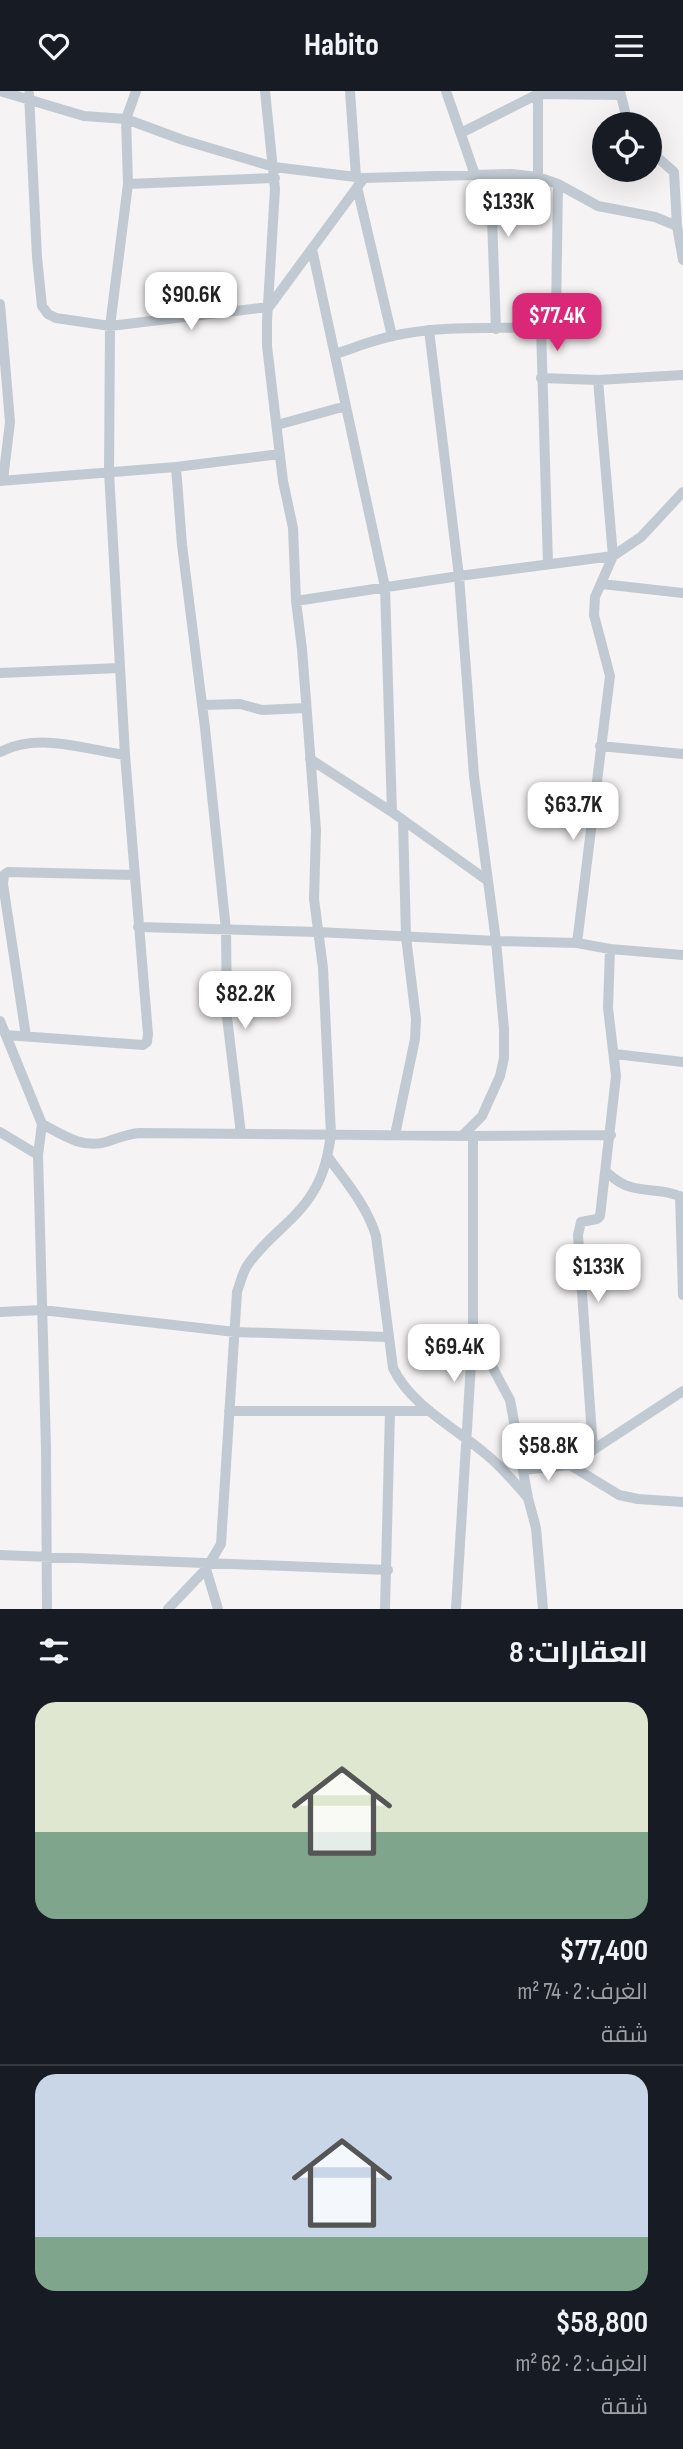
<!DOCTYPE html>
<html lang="ar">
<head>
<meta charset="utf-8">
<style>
	body { margin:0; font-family:"Sofia Sans Condensed",Cairo,sans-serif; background:#242831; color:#f1f3f6; direction:rtl; height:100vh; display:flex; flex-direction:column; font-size:26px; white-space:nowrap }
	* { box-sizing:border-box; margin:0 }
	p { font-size:23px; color:#9ea1a6 }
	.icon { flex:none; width:38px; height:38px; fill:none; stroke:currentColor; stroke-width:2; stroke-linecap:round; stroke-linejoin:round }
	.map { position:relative; height:1518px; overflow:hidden; direction:ltr }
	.panel { display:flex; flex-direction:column; background:#171b24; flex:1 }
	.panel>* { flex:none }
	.buttons { position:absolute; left:592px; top:21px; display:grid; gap:14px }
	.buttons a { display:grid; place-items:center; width:70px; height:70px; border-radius:50%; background:#171b24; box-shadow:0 7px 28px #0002; font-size:35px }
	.price { position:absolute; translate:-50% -60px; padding:0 16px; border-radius:14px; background:#fff; color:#222; font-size:23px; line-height:46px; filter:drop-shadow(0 2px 4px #0008) }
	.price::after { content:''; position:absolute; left:50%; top:42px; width:21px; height:16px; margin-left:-10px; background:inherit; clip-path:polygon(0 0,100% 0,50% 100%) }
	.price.current { background:#db2777; color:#fff }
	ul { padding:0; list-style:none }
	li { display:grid; align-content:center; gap:14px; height:371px; padding:0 35px }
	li+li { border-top:2px solid #363941 }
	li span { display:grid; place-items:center; height:217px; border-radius:21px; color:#555 }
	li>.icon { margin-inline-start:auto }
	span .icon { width:126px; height:126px; fill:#fffc; stroke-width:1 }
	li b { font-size:30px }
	h2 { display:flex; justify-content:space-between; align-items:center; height:84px; padding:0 35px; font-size:30px }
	header { display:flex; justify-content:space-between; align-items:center; height:91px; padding:0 35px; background:#171b24; font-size:32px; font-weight:700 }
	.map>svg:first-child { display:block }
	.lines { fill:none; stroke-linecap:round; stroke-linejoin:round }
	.minor { stroke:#c1cad2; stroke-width:10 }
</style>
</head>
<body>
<header><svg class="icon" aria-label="menu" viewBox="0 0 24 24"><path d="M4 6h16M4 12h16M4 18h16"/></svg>Habito<svg class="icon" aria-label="heart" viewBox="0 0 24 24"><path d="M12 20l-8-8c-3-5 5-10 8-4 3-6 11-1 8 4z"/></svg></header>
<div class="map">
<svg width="683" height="1518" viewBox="0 0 683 1518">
	<rect width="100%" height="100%" fill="#f5f3f3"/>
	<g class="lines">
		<path class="minor" d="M0 0 84 25 126 28 183 49 274 76 364 87 512 83 538 86 558 93 598 115 655 126 677 135
			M350 0 356 86
			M446 0 475 84 488 93 491 100 496 238
			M620 0 628 33
			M29 3 37 166 42 215 48 223 56 227 110 235 269 216 364 87
			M461 42 538 3 620 4
			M649 59 674 81 677 135 683 169
			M538 86V0
			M128 93 275 87
			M357 96 392 245
			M312 158 385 496 392 721
			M0 213 10 331 3 389
			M541 236 548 473
			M429 239 459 485 474 685 496 850 504 938V967L500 985 482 1025 462 1045
			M335 263C354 257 373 249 393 245 440 234 493 238 541 236L552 231 556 223 558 93
			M541 287 598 289 683 284
			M277 334 346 315
			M176 376 182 454 205 637 226 839 227 926 241 1043
			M0 390 176 376 280 363
			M602 493 683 502
			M296 510 459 485 613 465 641 446 683 401
			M0 582 119 577
			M202 614 240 613 262 619 306 617
			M600 655 683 663
			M0 661C38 641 85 658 125 664
			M310 668 392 721 488 790
			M138 836 318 841 496 850 577 852 610 858 683 864
			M577 852 610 585 594 524 595 506 613 465 598 289
			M0 930 42 1033 38 1064 46 1358 47 1518
			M6 944 143 954 147 951 148 943 125 664 109 381 110 235 128 93 126 28 136 0
			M26 945 3 793 4 784 8 781 135 784
			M615 963 683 971
			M42 1033C63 1044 82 1058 106 1051 118 1047 127 1043 139 1042L473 1045 611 1044
			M0 1041 38 1064
			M395 1044 415 948 416 928 406 846 403 729
			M328 1066C346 1091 367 1115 376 1145L393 1277C411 1315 456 1337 487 1364 503 1377 515 1392 528 1407
			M606 1081C614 1087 621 1094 631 1096 649 1101 667 1098 683 1107
			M680 1105 683 1204
			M0 1221 42 1219 235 1241 388 1246
			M473 1240 510 1309 528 1407 536 1437 543 1518
			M229 1320H430
			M593 1359 578 1144 581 1131 597 1128 600 1125 616 985 608 917 610 858
			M570 1374 619 1404 638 1408 683 1411
			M523 1379 570 1374 683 1300
			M0 1464 388 1479
			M206 1478 218 1518
			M168 1518 206 1478 221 1453 237 1201C240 1193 242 1183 247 1175 265 1147 296 1130 313 1101 324 1084 328 1064 331 1044L323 877 314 808 316 739 302 558 296 510 293 437 283 390 267 255V230L275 98 265 0
			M385 1518 390 1320
			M456 1518 473 1240V1045"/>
	</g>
</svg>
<div class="buttons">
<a><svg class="icon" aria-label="locate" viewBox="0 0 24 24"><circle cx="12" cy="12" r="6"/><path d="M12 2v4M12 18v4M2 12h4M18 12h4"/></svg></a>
</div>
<b class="price" style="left:508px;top:148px">$133K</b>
<b class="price" style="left:191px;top:241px">$90.6K</b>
<b class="price current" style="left:557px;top:262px">$77.4K</b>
<b class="price" style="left:573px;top:751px">$63.7K</b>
<b class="price" style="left:245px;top:940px">$82.2K</b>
<b class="price" style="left:598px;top:1213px">$133K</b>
<b class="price" style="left:454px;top:1293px">$69.4K</b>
<b class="price" style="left:548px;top:1392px">$58.8K</b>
</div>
<section class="panel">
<h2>العقارات: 8<svg class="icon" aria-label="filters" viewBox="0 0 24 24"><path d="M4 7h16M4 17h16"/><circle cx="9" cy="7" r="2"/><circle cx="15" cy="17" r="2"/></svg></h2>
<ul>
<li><span style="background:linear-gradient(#dfe7d0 60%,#7fa58c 0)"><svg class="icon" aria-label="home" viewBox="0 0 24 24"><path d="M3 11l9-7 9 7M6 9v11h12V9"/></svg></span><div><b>$77,400</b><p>الغرف: 2 · 74 m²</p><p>شقة</p></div></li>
<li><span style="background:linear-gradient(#c9d6e8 75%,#7fa58c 0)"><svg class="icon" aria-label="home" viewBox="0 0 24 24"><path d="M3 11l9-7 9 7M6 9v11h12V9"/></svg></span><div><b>$58,800</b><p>الغرف: 2 · 62 m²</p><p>شقة</p></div></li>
</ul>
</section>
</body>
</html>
